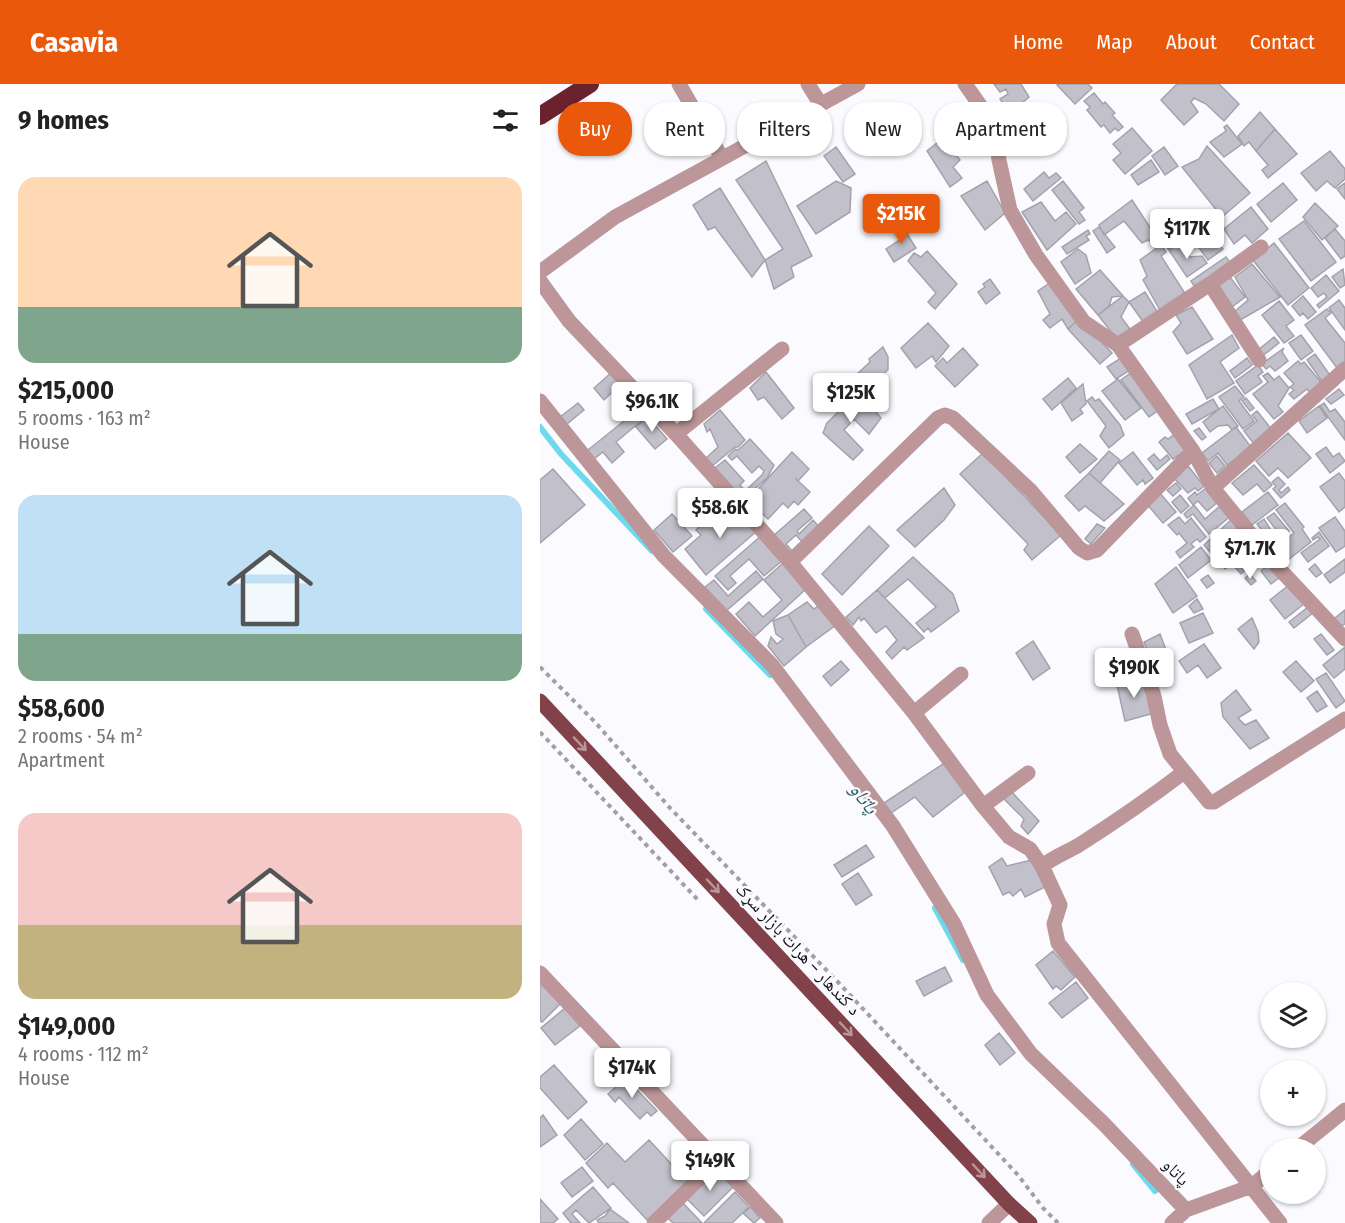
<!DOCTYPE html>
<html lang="en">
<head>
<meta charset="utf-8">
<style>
	body { margin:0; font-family:"Fira Sans Condensed","Noto Naskh Arabic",sans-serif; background:#f6f6f6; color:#222; height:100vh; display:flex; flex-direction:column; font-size:22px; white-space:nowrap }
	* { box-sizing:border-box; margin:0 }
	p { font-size:20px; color:#767676 }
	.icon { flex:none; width:33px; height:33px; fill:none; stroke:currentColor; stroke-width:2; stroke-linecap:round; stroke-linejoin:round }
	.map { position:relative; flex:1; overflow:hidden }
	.sheet { display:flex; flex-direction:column; background:#fff; width:540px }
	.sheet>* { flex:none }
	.guide { position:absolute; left:18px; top:18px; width:570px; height:54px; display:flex; gap:12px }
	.tools { position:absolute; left:720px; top:898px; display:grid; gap:12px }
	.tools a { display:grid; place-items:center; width:66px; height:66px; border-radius:50%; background:#fff; box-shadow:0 2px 4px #0004; font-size:30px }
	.price { position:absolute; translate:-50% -51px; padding:0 14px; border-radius:6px; background:#fff; color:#222; font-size:20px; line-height:39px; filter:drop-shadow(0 2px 3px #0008) }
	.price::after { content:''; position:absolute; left:50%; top:36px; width:18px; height:14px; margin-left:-9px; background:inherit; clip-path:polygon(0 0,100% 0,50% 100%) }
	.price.on { background:#ea580c; color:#fff }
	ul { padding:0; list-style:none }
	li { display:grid; align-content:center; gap:12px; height:318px; padding:0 18px }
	li span { display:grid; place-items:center; height:186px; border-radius:18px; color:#555 }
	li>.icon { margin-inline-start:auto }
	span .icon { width:108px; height:108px; fill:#fffc; stroke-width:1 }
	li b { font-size:26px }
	h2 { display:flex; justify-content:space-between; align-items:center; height:72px; padding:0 18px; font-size:26px }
	.chip { padding:0 21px; border-radius:24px; background:#fff; box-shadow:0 2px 4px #0004; font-size:21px; line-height:54px }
	.chip.on { background:#ea580c; color:#fff }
	header { display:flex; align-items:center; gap:36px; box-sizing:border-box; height:84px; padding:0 30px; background:#ea580c; color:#fff }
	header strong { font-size:28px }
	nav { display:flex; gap:33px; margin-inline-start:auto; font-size:21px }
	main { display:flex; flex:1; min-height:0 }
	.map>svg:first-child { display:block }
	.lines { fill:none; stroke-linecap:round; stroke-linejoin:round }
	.stream { stroke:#6cd9ec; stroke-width:6 }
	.building { fill:#c2c1cb; stroke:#a3a2ac; stroke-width:1.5 }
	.path { stroke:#a1a0a4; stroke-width:4; stroke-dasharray:4.5 4.5; stroke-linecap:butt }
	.minor { stroke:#bc9698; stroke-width:15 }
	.major { stroke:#814249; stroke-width:15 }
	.highway { stroke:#6a222e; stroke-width:18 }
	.oneway { stroke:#b8959b }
	.labels { text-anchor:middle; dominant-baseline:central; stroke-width:4.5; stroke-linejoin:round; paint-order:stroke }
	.street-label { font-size:18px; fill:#141317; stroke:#fbfbff }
	.water-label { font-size:20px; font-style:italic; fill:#2e5e66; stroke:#fbfbff }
</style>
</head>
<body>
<header>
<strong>Casavia</strong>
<nav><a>Home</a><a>Map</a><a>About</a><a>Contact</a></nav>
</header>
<main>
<section class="sheet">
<h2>9 homes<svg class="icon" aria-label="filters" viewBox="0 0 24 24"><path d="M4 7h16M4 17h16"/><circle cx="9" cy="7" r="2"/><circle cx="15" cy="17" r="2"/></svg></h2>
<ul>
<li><span style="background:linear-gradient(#ffd9b3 70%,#7fa58c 0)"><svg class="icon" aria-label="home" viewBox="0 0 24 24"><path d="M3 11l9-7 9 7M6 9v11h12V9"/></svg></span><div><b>$215,000</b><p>5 rooms · 163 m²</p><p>House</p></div></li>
<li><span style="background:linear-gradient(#bfe0f5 75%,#7fa58c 0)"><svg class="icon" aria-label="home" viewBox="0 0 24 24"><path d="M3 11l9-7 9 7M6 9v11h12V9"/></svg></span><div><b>$58,600</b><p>2 rooms · 54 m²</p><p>Apartment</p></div></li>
<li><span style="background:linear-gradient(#f6c9c9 60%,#c2b280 0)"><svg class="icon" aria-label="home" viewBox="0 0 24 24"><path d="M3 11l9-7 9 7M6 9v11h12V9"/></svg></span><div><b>$149,000</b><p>4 rooms · 112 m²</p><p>House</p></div></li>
</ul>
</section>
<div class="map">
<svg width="805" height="1139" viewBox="0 0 805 1139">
	<rect width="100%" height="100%" fill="#fbfbff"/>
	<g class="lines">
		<path class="stream" d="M0 343 21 370 112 467
			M166 525 230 591
			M395 824 423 876
			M593 1080 615 1107"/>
	</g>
	<path class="building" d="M454 0H481L489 13 476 24 473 19 466 23 460 15 468 10 466 5 460 8Z
		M519 0H548L552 4 535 20 517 1Z
		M637 0H679L699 20 684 37 666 20 654 14 651 18 658 28 644 41 621 16Z
		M554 9 563 20 565 18 575 29 572 31 583 43 578 47 575 44 570 49 564 41 561 43 547 26 550 23 544 17Z
		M720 28 735 45 716 67 709 58 704 62 698 52Z
		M486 29 496 55 483 60 474 34Z
		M687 41 702 60 684 73 670 58 686 47 684 43Z
		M592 44 612 67 585 90 573 76 581 69 573 60Z
		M735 45 757 70 728 94 722 86 728 81 716 67Z
		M403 54 420 76 413 83 422 94 410 103 387 67Z
		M667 62 710 109 682 133 642 83 659 75Z
		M296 63 315 90 303 98 284 72Z
		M624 63 638 82 625 91 612 72Z
		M790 67 805 85V95L795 104 787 97 776 107 761 89Z
		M611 76 619 88 598 101 591 91Z
		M226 77 272 172 251 183 254 193 234 205 225 176 243 165 196 96Z
		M504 88 509 94 516 89 521 94 493 117 484 105Z
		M296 97 311 104 310 128 276 150 257 122Z
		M447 97 465 129 445 146 421 112Z
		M523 97 544 124 539 128 545 136 539 140 512 106Z
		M743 99 757 116 731 138 717 120Z
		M805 99V115L797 105Z
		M180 104 225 176 212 193 175 143 168 146 153 121Z
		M592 116 619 157 614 161 608 156 602 159 584 137 564 151 559 141Z
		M501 118 515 137 526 128 536 140 507 166 482 128Z
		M775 119 798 142 782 156 763 133Z
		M711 123 728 145 712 159 705 151 694 160 684 145Z
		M657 126 683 165 668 176 657 161 650 166 643 158 647 152 628 165 618 150Z
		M764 137 796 178 771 197 739 155Z
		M367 142 371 145 367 150 376 164 354 178 346 165 361 155 357 148Z
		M559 143 575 163 567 169 553 147Z
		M795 145 805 157V172L801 175 785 154Z
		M548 146 550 150 546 152 549 156 527 170 522 163Z
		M640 159 650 173 662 172 667 179 647 193 629 166Z
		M734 159 769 204 748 221 713 176Z
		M621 161 626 168 621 172 646 211 621 228 603 196 607 192 600 176Z
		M538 165 546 171 551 189 535 200 521 178Z
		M387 167 417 200 395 225 388 218 396 209 368 177 374 169 381 173Z
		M686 173 691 180 654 202 651 197Z
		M712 180 740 213 695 239 694 228 708 216 695 193Z
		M803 185 805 201 800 204 792 193Z
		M560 186 583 212 572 213 569 222 558 231 536 205Z
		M786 191 799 207 779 224 777 221 787 213 784 209 778 213 771 204Z
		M690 193 705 213 692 223 677 202Z
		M450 195 460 209 446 220 438 208 445 203 443 200Z
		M511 198 539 235 528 245 522 235 510 244 503 236 510 230 498 207Z
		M605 208 618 229 604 239 589 218Z
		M583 212 589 218 581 233 590 245 576 254 558 231Z
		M763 212 776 228 768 235 763 229 760 232 752 222Z
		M799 216 805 224V246L789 224Z
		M739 217 754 236 746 242 754 252 744 259 722 231Z
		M652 223 673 255 647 270 633 248 641 239 636 231Z
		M787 225 791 229 785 234 805 259V277L797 284 765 241Z
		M539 235 572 269 560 280 528 245Z
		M388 239 409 262 396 278 392 272 376 284 361 264Z
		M692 251 699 264 680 278 694 299 667 315 649 281Z
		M761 251 773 267 761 276 749 259Z
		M734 253 739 259 721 273 717 267Z
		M343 263 348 273V286L326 304 317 290 330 278 329 275Z
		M423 264 438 281 415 303 395 282 403 274 407 279Z
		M744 264 742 268 748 277 735 287 730 282 726 285 722 280Z
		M775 270 792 294 784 300 767 276Z
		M581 274 590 286 576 295 567 283Z
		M707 274 712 281 695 294 690 287Z
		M758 277 761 280 764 278 785 303 773 312 767 305 754 315 749 310 754 306 750 303 754 300 744 289Z
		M718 281 723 288 718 292 722 298 705 310 696 297Z
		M72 288 82 299 64 316 54 304Z
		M226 288 254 324 242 335 224 313 218 316 210 304Z
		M592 288 620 325 609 333 581 296Z
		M728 289 734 296 739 292 749 304 738 322 743 328 734 335 713 310 728 298 723 292Z
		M528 294 536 304 512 326 503 315Z
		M578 295 601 324 585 336 562 307Z
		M543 300 546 320 540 325 543 329 532 337 521 319Z
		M695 302 704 313 699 317 714 337 703 345 679 313Z
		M799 305 804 311 791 320 786 315Z
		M319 308 341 334 329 350 314 335 304 346 323 366 313 376 283 349 287 339Z
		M552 313 555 317 559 315 580 341 584 351 569 364 560 352 566 342 547 317Z
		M91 314 106 333 76 358 84 368 72 379 63 368 50 378 43 370 84 337 76 327Z
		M706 314 714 324 710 327 702 317Z
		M673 315 679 325 652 340 646 330Z
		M38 319 44 326 27 340 20 333Z
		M784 319 790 328 795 325 805 338V356L780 322Z
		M683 322 698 342 692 346 688 341 678 342 670 348 663 338Z
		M779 322 787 334 767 349 759 337Z
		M180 326 205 356 198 363H195L171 383 165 375 178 363 170 345 167 348 164 340Z
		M717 327 732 346 714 360 704 347 717 337 712 331Z
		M108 333 127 355 115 365 96 343Z
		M696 343 711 363 687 381 678 369 668 377 662 369Z
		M659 344 666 353 662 356 654 347Z
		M636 349 648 364 633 375 619 358 625 353 628 355Z
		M748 349 771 374 748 394 738 384 729 392 716 377Z
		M210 355 234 381 227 394 203 415 175 384 185 376 204 397 200 401 205 407 222 391 224 387 219 382 212 389 197 372 192 376 188 372 195 365 198 366Z
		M540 360 557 375 540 389 526 373Z
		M786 363 793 373 799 369 805 377 790 389 776 370Z
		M569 367 580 376 560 399 549 389Z
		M252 368 269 385 258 397 255 394 270 408 258 421 254 417 248 424 243 419 228 435 208 416Z
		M593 368 613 394 605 400 603 396 597 401 579 379Z
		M443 369 521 451 492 476 484 466 488 460 420 390Z
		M614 370 620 377 627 371 630 375 617 386 608 375Z
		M677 372 685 382 677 389 669 379Z
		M714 381 732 401 724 408 717 400 703 411 692 399Z
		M648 382 664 402 658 407 655 404 648 409 634 394Z
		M13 385 45 421 0 459V396Z
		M549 389 584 420 564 437 545 422 539 427 525 412Z
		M799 389 805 397V423L799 428 780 403Z
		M738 393 745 400 739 406 741 409 748 403 750 406 741 414 733 405 736 402 732 398Z
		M636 399 641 405 633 412 627 406Z
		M404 404 415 421 404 436 375 463 357 446Z
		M666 404 678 418 667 427 658 417 653 421 648 414 655 408 657 411Z
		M619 408 636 428 623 439 606 419Z
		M728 408 738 421 712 441 702 428Z
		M640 411 649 422 641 429 632 418Z
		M745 419 764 443 762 445 771 458 744 479 733 466 754 449 736 426Z
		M196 421 218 446 166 491 145 465 161 451 156 446 170 434 174 439Z
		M654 421 665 435 680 422 692 431 669 450 653 430 647 434 644 430Z
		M264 425 272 434 257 447 259 450 273 436 280 444 263 459 256 451 246 460 253 468 249 471 232 453Z
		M734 429 749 447 733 460 717 440 724 435 732 448 729 450 732 454 739 449 727 434Z
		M132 430 152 452 133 468 114 446Z
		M639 433 645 440 651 434 666 453 660 458 657 455 651 460 654 463 640 474 636 468 647 459 639 449 637 451 628 441Z
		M795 433 805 447V462L796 468 779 444Z
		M693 434 705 446 689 461 691 468 697 474 685 485 664 461Z
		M557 440 565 444 551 460 545 455Z
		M329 442 349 462 302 511 282 490Z
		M779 448 789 462 768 478 761 469 780 455 778 453 773 456 772 454Z
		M222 451 243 476 224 492 209 475 190 492 196 499 188 506 175 492Z
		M710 454 728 476 723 480 719 474 701 490 694 482 702 475 695 467Z
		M661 463 671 476 648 494 639 481Z
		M373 473 413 510 419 527 391 548 388 544 384 548 376 539 396 523 368 495 345 514 337 506Z
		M805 475V488L790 499 784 491Z
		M243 479 266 505 215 552 196 530 209 518 223 533 242 516 224 496Z
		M730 480 740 493 731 500 721 487Z
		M775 480 782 489 776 493 769 485Z
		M636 483 657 512 633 529 615 500Z
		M216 487 223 495 186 527 165 503 174 496 188 512Z
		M710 490 716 497 711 501 705 494Z
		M668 491 674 499 667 504 661 496Z
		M749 501 764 520 745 535 730 516Z
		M337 506 384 554 367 566 364 563 352 575 346 568 357 556 346 542 336 549 324 534 321 537 319 533 313 541 306 533Z
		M657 515 663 525 654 529 649 522Z
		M267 518 274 525 283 518 296 541 266 563 248 531Z
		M768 523 773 529 754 544 749 538Z
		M805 526V540L801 542 795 534Z
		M663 529 673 549 649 559 640 539Z
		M248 531 266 563 244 582 228 562 231 553 237 560 243 555 236 550 233 537Z
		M712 534 718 548 719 558 714 565 698 545Z
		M620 550 629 574 613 581 604 558Z
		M781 550 794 566 787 571 774 555Z
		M493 557 510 584 493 596 476 569Z
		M664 560 681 584 667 594 658 581 647 589 639 577Z
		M805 563V585L794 594 783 581Z
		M301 577 309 586 291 602 283 592Z
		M756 577 774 597 761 608 743 588Z
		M786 589 805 617 796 624 776 595Z
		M603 593 611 630 585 637 577 601Z
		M696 606 711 626 698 634 705 641 716 636 729 654 710 665 683 633 681 619Z
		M777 607 787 622 777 628 767 614Z
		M409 676 424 709 393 733 375 713 351 729 344 719Z
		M468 704 499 737 488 750 481 742 484 735 460 711Z
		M326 761 334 773 302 793 294 781Z
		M462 774 467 782 491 776 505 803 485 813 481 805 473 812 469 808 463 811 449 783Z
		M318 789 332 811 316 821 302 800Z
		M513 867 535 893 521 906 516 902 513 905 496 881Z
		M405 883 412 897 384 912 376 897Z
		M0 898 21 919 2 938 0 937Z
		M536 898 548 914 522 934 509 919Z
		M25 924 40 942 15 961 1 944Z
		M459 949 475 969 460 981 445 961Z
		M14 981 47 1018 28 1035 0 1004V993Z
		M86 994 117 1027 111 1032 107 1028 100 1035 79 1013 75 1018 68 1010Z
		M3 1031 17 1051 0 1063V1034Z
		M41 1035 63 1060 45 1076 24 1051Z
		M109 1056 148 1098 107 1136 73 1099 68 1104 46 1079 67 1059 85 1078Z
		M42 1083 53 1097 32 1113 21 1099Z
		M177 1084 194 1102 164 1132 146 1114Z
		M53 1103 71 1124 49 1139 36 1126 32 1130 40 1139H31L23 1129Z
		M195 1108 209 1123 192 1139H164Z
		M0 1115 18 1135 13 1139H0Z
		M143 1119 162 1139H133L128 1134Z
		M211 1123 220 1134 214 1139 203 1129Z
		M70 1125 89 1139H59L57 1136 65 1132Z"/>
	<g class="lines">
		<path class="path" d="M0 583 55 638 130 724 297 897 478 1091 503 1124 518 1139
			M0 648 158 816"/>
		<path class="minor" d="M139 0 182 74
			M268 0 281 21
			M425 0 454 41 459 76 470 126 496 171 544 238 578 261 653 367 673 404 734 479 805 555
			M0 188 75 133 318 0
			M0 197 29 237 136 350 250 478 374 629 443 722 469 753 490 765 502 782 520 821 514 840 518 859 740 1139
			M670 200 719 276
			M578 261 670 200 721 163
			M0 317 124 472 232 581 353 742 414 840 447 911 491 970 564 1040 646 1126
			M136 350 242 265
			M673 404 805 285
			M250 478 398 334 405 331 413 334 491 407 539 464 547 469 557 466 653 367
			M592 550 614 612 620 641 630 670 669 718H674L805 635
			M374 629 421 590
			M443 722 488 689
			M502 782C514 773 527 768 539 761 575 738 610 714 644 688
			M0 889 236 1139
			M757 1065 805 1026
			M114 1139 178 1076
			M449 1139 469 1120
			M632 1139 646 1126 712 1102 730 1087"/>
		<path class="major" d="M0 617 469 1120 490 1139"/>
		<path class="highway" d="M0 32 50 0"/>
	</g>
	<defs><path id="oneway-shaft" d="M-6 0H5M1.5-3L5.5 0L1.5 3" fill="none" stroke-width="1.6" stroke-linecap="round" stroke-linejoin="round" transform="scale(1.5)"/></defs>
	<g class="oneway">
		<use href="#oneway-shaft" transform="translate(40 660) rotate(47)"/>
		<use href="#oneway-shaft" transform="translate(173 802) rotate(47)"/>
		<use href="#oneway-shaft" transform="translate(306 945) rotate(47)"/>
		<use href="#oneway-shaft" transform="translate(439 1087) rotate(47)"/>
	</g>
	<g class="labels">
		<g class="street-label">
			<text transform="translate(258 865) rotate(47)">د کندهار – هرات بازار سړک</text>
			<text transform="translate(636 1088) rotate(46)">پاتاو</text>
		</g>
		<g class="water-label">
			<text transform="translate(324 714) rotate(53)">پاتاو</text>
		</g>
	</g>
</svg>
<div class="tools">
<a><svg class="icon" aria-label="layers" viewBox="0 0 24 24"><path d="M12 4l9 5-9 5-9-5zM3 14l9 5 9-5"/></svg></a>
<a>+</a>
<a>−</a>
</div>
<b class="price on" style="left:361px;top:161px">$215K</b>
<b class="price" style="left:647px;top:176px">$117K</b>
<b class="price" style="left:311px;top:340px">$125K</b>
<b class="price" style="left:112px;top:349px">$96.1K</b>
<b class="price" style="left:180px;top:455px">$58.6K</b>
<b class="price" style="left:710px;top:496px">$71.7K</b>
<b class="price" style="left:594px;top:615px">$190K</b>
<b class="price" style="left:92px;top:1015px">$174K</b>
<b class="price" style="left:170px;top:1108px">$149K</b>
<div class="guide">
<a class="chip on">Buy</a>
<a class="chip">Rent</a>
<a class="chip">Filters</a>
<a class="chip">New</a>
<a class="chip">Apartment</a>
</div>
</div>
</main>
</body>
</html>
